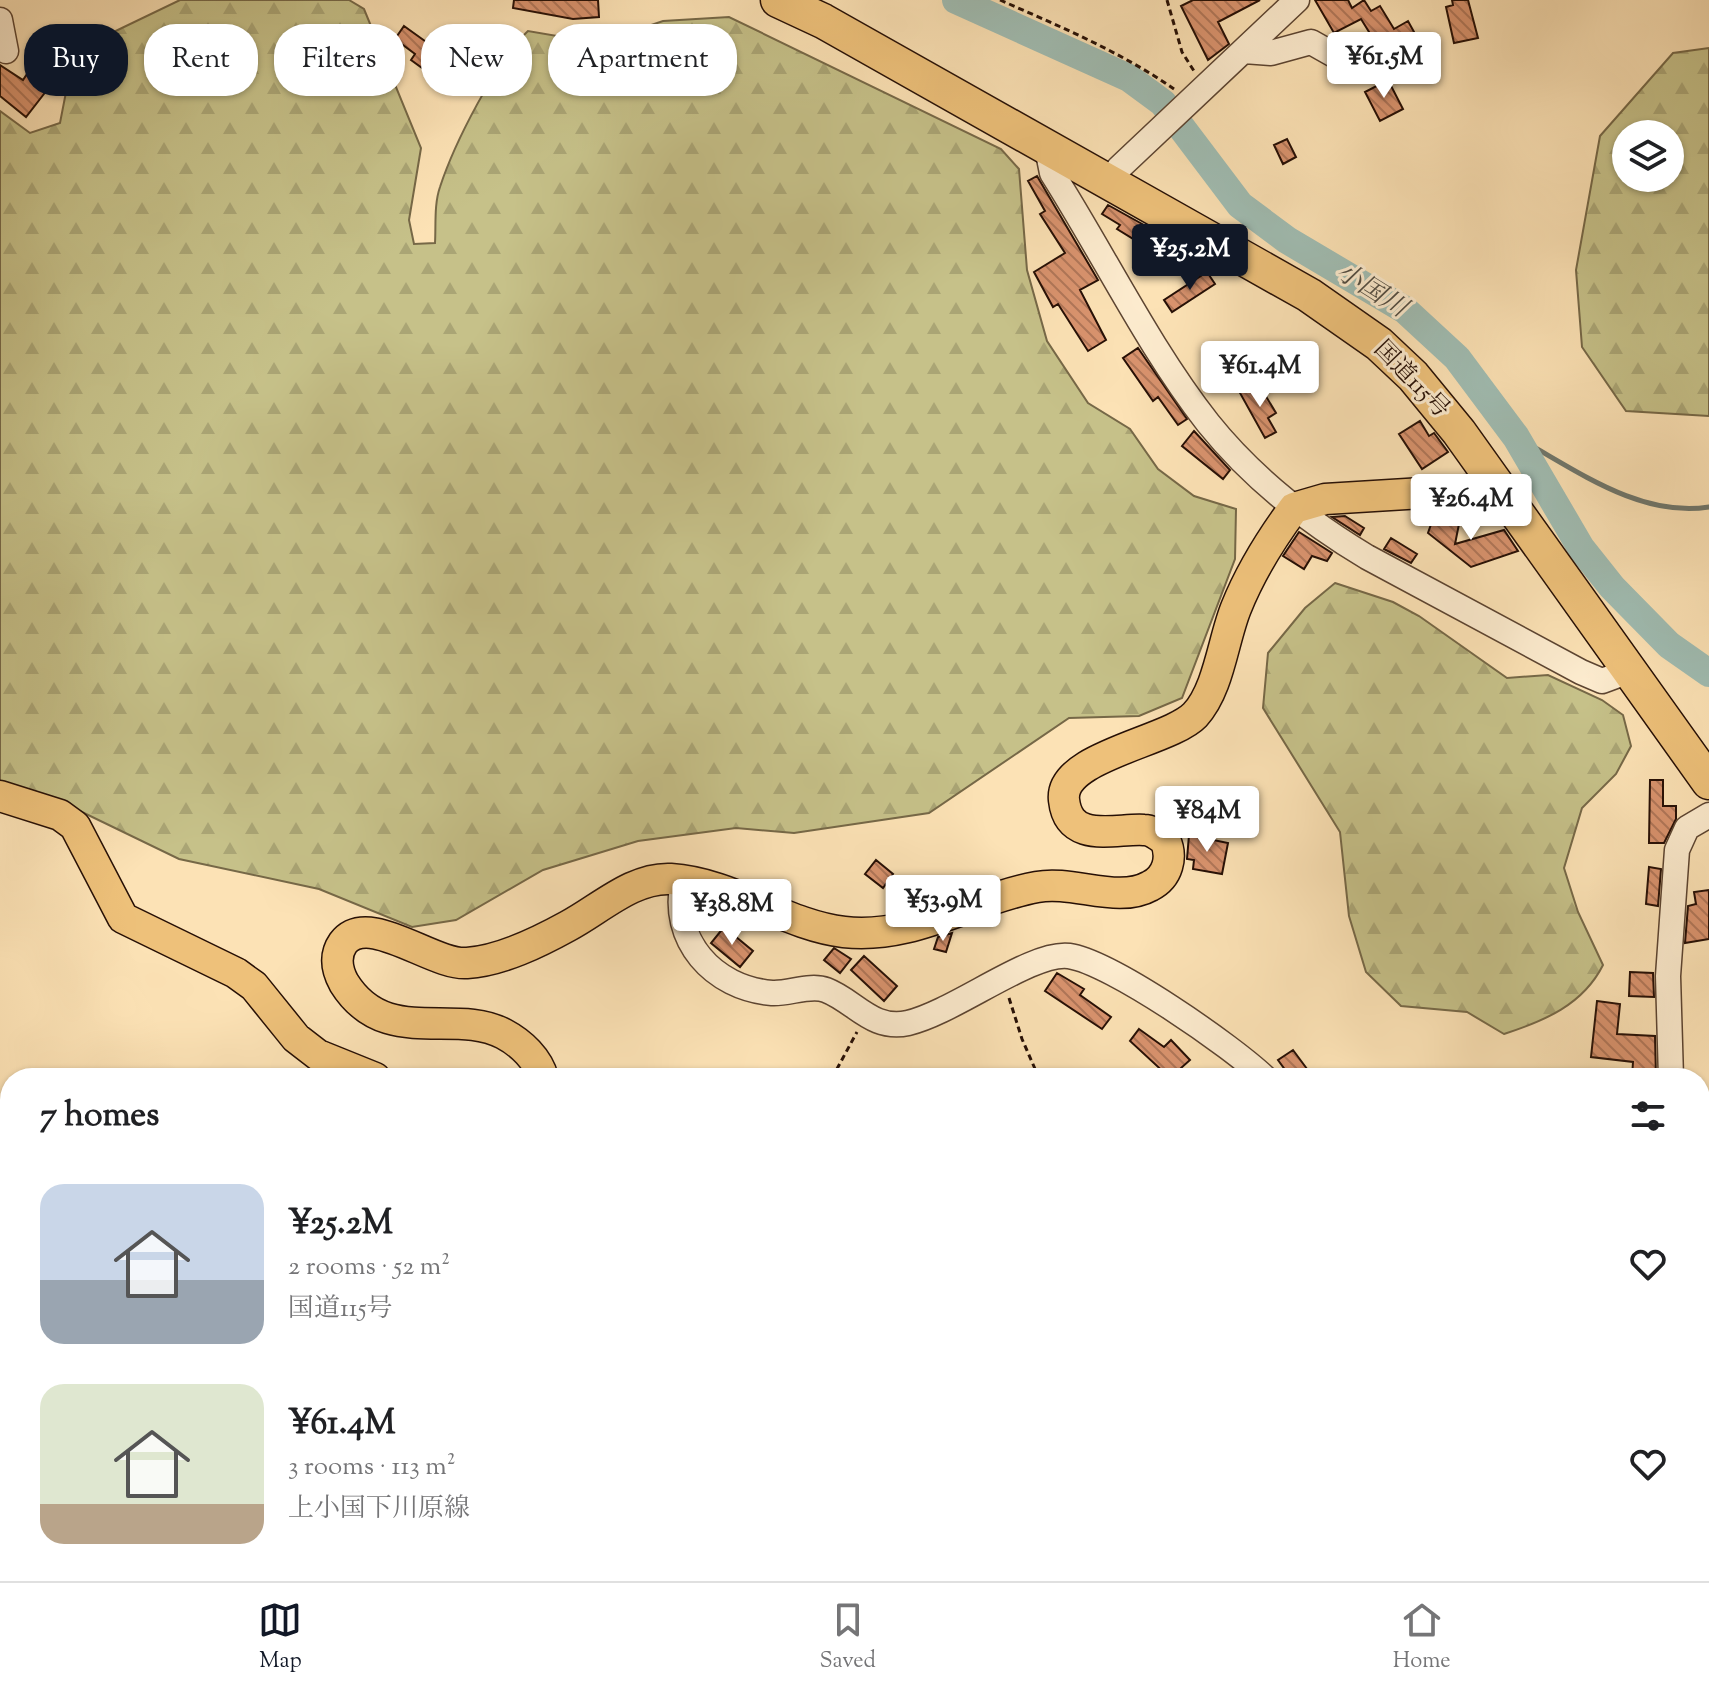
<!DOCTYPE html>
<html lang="en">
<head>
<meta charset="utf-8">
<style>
	body { margin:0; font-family:"Sorts Mill Goudy","Noto Serif JP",serif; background:#f2f2f2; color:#202124; height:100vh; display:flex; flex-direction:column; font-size:30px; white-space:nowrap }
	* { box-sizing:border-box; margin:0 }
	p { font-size:26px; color:#757577 }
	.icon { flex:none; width:44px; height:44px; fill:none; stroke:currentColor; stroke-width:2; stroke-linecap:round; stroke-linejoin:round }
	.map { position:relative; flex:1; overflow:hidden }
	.panel { position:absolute; left:0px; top:1068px; width:1710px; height:514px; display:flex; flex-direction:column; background:#fff; border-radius:32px 32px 0 0; box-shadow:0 2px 6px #0004 }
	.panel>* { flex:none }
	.banner { position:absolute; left:24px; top:24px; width:800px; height:72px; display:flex; gap:16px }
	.fabs { position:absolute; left:1612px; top:120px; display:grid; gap:16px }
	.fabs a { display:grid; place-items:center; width:72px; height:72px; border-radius:50%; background:#fff; box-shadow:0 2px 6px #0004; font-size:40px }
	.price { position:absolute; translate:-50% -68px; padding:0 18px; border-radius:8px; background:#fff; color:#222; font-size:26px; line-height:52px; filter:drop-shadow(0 2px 4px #0008) }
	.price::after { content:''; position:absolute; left:50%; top:48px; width:24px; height:18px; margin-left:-12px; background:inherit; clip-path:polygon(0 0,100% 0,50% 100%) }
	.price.active { background:#111827; color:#fff }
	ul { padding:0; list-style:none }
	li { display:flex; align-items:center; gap:24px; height:200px; padding:0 40px }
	li span { display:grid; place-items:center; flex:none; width:224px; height:160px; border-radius:24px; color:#555 }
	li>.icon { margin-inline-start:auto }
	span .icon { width:96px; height:96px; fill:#fffc; stroke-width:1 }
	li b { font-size:34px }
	h2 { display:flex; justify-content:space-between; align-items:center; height:96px; padding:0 40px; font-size:34px }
	.tag { padding:0 28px; border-radius:32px; background:#fff; box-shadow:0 2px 6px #0004; font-size:28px; line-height:72px }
	.tag.active { background:#111827; color:#fff }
	.dock { display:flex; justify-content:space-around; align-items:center; height:112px; border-top:2px solid #e0e0e0; background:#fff; font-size:22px; color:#757577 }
	.dock a { display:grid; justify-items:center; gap:4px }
	.dock .active { color:#111827 }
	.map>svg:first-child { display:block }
	.forest { fill:url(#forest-firs); stroke:#766847; stroke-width:2; fill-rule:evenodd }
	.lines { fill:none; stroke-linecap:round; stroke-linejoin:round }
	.stream { stroke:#6f776d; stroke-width:5 }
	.river { stroke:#a0bdb3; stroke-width:28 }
	.building { fill:url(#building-back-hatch); stroke:#260f05; stroke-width:2 }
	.minor-casing { stroke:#5c4431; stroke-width:27 }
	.major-casing { stroke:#260f05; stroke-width:33 }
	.highway-casing { stroke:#260f05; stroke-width:37 }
	.path { stroke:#260f05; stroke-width:3; stroke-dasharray:6 4; stroke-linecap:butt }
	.minor { stroke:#fdeccf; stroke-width:24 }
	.major { stroke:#eec17a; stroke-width:30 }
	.highway { stroke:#eec17a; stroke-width:34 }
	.labels { text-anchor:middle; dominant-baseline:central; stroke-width:6; stroke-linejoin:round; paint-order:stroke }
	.street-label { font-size:24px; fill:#260f05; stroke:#fdeccf }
	.water-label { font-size:26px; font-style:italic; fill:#514c42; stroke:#fdeccf }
</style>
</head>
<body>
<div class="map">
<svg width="1709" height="1581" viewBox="0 0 1709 1581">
	<defs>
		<pattern id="forest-firs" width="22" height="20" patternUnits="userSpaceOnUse" patternTransform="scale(2)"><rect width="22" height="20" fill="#c6c189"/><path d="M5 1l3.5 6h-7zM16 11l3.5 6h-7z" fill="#aaa575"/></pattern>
		<pattern id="building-back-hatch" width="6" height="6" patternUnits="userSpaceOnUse" patternTransform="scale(2)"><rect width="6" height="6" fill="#d9936e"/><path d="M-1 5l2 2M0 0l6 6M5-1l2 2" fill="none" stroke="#b07658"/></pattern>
	</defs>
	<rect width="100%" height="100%" fill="#fce2b5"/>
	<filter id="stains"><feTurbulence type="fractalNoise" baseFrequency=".0025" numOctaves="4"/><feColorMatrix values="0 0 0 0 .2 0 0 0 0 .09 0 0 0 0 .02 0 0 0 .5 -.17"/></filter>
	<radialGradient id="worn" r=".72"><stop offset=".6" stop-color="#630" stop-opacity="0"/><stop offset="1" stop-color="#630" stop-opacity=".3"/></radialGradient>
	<path class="forest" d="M180 0H349L364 9 421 148 409 220 414 244 435 243C436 225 434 204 440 187 454 144 496 61 528 31L598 43 663 21 729 17 1001 149 1019 169 1027 270 1047 341 1088 403 1130 429 1158 469 1194 496 1236 509 1235 559 1182 698 1139 716 1069 718 929 813 794 833 736 828 638 841 543 870 456 920 412 927 319 889 179 859 51 797 0 783V111L30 133 60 123 74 51Z
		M1709 48V416L1626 411 1582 347 1576 270 1600 136 1673 53ZM1670 134V178H1626V134Z
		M1335 583 1393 602 1419 616 1507 678 1548 675 1602 700 1623 715 1631 746 1616 774 1582 808 1564 868 1578 912 1603 965C1583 1005 1544 1021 1504 1034L1467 1012 1401 1006 1366 972 1349 916 1340 832 1263 708 1268 653 1305 608Z
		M10 1501V1572H619L620 1581H0V1505Z
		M881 1572H1618L1620 1581H875Z"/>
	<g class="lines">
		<path class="stream" d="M1516 437C1575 469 1639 518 1709 507"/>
		<path class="river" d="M956 0 1129 78 1163 103 1240 205 1287 240 1405 310 1457 358 1516 437 1581 548 1612 587 1669 645 1709 673"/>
	</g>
	<path class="building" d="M514 0H598L599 17 573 19 513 8Z
		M1193 0H1260L1218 22 1229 44 1208 60 1181 6Z
		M1315 0H1348L1352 8 1364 0 1371 11 1380 6 1394 29 1408 21 1414 32 1392 46 1399 57 1378 71 1363 47 1374 40 1361 19 1334 33Z
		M1452 0H1468L1478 38 1454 43 1446 7 1453 5Z
		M404 26 461 67 447 86 411 60 415 54 395 39Z
		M0 65 23 80 27 74 47 90 26 117 0 96Z
		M1388 80 1403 109 1380 121 1365 92Z
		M1287 139 1296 157 1283 164 1274 145Z
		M1037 176 1098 280 1080 290 1106 340 1088 351 1058 304 1053 307 1034 272 1065 253 1040 214 1045 211 1028 181Z
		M1108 205 1144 225 1135 240 1117 229 1120 225 1102 214Z
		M1207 272 1215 284 1172 312 1164 300Z
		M1138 348 1187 419 1178 425 1158 397 1153 401 1123 358Z
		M1258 383 1276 413 1268 418 1276 432 1265 438 1240 393Z
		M1420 421 1429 436 1434 433 1448 452 1422 469 1399 434Z
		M1194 431 1230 470 1223 479 1182 446Z
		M1435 513 1460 519 1455 544 1504 530 1518 551 1471 567 1428 533Z
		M1345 516 1364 528 1360 535 1332 517Z
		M1299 532 1332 553 1327 561 1312 556 1304 569 1283 556Z
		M1391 538 1417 554 1411 563 1384 549Z
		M1650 780H1663V806H1676V819L1664 843H1649Z
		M1189 835 1228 843 1222 874 1193 869 1194 860 1187 859Z
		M876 860 893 874 883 888 865 874Z
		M1649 867 1661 869 1658 906 1646 904Z
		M1709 890V939L1685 943 1688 906 1696 904 1694 892Z
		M724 927 753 951 740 967 711 943Z
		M952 933 946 952 934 949 938 937Z
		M834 948 851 959 840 973 824 960Z
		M864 956 897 986 884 1001 851 970Z
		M1630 972 1653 973 1654 997 1629 996Z
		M1057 973 1084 989 1080 995 1111 1017 1102 1029 1045 991Z
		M1597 1001 1620 1004 1617 1034 1655 1036 1656 1078 1632 1077 1633 1062 1591 1057Z
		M1139 1029 1164 1047 1171 1040 1190 1060 1170 1078 1130 1041Z
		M1293 1050 1310 1073 1303 1078H1291L1278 1060Z"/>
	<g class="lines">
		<g class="minor-casing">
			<path id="minor" d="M0 20 6 51
				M1244 51 1271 53 1311 42 1350 64
				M1052 151 1049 158 1052 173C1104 255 1149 348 1208 423 1252 478 1307 521 1367 557L1581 672 1602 681 1629 671
				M1109 182 1119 168 1297 0
				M683 881C670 940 713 988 772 993 789 994 810 984 826 990 855 1001 872 1031 908 1023 955 1012 1032 951 1069 956 1111 962 1233 1047 1265 1078
				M1671 1078 1668 976 1677 850 1687 828 1709 815
				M1700 1122 1709 1119
				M1700 1305 1709 1332
				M1700 1517 1709 1512
				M1666 1576 1667 1572"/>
		</g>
		<g class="major-casing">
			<path id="major" d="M0 796 60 815 75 826 123 918 236 973 254 986 296 1038 318 1055 375 1078
				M543 1078C538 1059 521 1043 504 1034 454 1007 385 1049 344 983 337 970 334 956 343 943 368 910 433 966 467 963 501 961 539 942 568 926 600 909 633 877 671 879 732 883 785 925 844 932 913 940 972 899 1037 887 1073 880 1118 904 1150 886 1168 877 1173 857 1165 840 1159 836 1152 830 1144 830 1116 828 1069 845 1064 800 1059 756 1169 742 1195 715 1219 689 1223 640 1236 608 1250 573 1271 539 1294 508L1325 499 1472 490 1493 481"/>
		</g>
		<g class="highway-casing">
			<path id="highway" d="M778 0 823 21 1309 295 1379 344 1413 376 1459 432 1709 782"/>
		</g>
		<path class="path" d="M1000 0C1059 26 1121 52 1174 89
			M1167 0 1182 52 1194 71
			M1009 998 1022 1039 1039 1078
			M832 1078 857 1032"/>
		<use href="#minor" class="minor"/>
		<use href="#major" class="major"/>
		<use href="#highway" class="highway"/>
	</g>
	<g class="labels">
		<g class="street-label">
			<text transform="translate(1411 380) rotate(46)">国道115号</text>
		</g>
		<g class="water-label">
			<text transform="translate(1371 291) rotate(32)">小国川</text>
		</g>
	</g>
	<rect width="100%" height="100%" filter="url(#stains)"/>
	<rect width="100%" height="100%" fill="url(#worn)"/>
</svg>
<div class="fabs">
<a><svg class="icon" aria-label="layers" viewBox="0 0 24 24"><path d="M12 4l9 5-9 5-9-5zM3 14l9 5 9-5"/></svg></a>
</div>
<b class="price" style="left:1384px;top:100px">¥61.5M</b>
<b class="price active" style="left:1190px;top:292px">¥25.2M</b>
<b class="price" style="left:1260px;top:409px">¥61.4M</b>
<b class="price" style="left:1471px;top:542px">¥26.4M</b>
<b class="price" style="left:1207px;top:854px">¥84M</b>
<b class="price" style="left:943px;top:943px">¥53.9M</b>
<b class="price" style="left:732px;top:947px">¥38.8M</b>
<div class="banner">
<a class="tag active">Buy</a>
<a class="tag">Rent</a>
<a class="tag">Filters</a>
<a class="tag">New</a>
<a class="tag">Apartment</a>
</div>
<section class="panel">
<h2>7 homes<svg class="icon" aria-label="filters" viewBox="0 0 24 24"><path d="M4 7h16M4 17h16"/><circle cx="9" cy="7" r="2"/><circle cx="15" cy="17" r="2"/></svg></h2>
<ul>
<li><span style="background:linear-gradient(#c9d6e8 60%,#9aa5b1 0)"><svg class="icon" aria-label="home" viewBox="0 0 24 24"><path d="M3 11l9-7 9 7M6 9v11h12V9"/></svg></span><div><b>¥25.2M</b><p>2 rooms · 52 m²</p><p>国道115号</p></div><svg class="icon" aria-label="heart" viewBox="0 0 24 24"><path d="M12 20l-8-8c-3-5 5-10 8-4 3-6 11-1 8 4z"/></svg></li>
<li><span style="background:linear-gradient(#dfe7d0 75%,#b9a48a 0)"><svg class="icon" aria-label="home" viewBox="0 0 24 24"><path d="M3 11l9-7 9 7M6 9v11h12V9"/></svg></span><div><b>¥61.4M</b><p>3 rooms · 113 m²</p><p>上小国下川原線</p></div><svg class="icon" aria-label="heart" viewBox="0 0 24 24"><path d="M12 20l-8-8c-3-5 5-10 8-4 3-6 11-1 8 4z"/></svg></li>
</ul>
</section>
</div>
<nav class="dock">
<a class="active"><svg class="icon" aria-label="map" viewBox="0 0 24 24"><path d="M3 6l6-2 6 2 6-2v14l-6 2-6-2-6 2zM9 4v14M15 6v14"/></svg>Map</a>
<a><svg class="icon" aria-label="saved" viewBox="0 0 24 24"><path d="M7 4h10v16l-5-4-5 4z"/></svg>Saved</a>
<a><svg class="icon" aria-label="home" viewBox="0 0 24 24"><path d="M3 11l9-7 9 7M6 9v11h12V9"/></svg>Home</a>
</nav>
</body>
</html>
